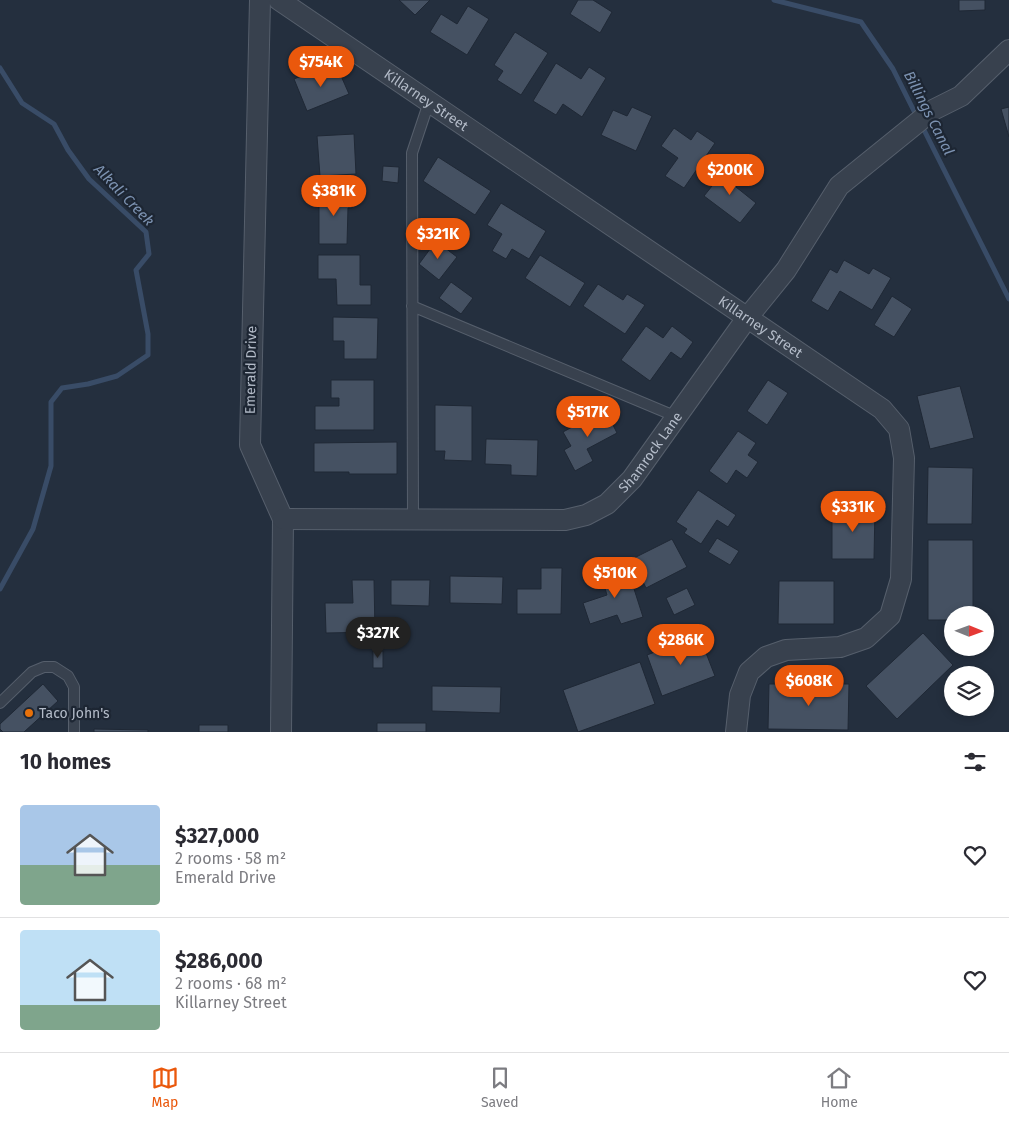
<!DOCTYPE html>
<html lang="en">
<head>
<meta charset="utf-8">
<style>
	body { margin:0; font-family:"Fira Sans",sans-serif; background:#f7f7f7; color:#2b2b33; height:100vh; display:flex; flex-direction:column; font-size:19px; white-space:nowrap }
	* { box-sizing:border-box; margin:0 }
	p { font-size:16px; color:#7c7c81 }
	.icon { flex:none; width:28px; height:28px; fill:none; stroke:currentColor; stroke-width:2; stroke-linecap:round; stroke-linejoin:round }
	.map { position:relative; height:732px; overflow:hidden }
	.panel { display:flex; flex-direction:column; background:#fff; flex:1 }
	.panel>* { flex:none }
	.needle { width:32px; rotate:91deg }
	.controls { position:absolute; left:944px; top:606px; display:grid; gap:10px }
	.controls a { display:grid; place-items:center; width:50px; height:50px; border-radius:50%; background:#fff; box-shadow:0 2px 8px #0003; font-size:25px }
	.price { position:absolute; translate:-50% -42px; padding:0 11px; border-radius:18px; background:#ea580c; color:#fff; font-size:16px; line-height:32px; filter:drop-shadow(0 1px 2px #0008) }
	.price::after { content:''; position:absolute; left:50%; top:30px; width:15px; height:11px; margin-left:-8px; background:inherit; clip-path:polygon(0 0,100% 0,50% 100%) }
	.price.current { background:#222; color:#fff }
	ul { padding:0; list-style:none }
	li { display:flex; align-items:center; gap:15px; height:125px; padding:0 20px }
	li+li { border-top:1px solid #e1e1e2 }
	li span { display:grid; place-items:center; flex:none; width:140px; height:100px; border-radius:5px; color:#555 }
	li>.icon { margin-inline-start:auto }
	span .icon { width:60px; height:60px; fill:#fffc; stroke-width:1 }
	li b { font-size:21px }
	h2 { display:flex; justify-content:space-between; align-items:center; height:60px; padding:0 20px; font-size:21px }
	.tabs { display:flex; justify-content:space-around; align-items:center; height:70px; border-top:1px solid #e1e1e2; background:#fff; font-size:14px; color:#7c7c81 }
	.tabs a { display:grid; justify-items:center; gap:2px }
	.tabs .current { color:#ea580c }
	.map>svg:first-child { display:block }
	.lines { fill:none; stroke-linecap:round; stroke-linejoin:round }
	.stream { stroke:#394c67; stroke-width:5 }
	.building { fill:#455162; stroke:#1f2835 }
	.lane-casing { stroke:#565f6c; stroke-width:12 }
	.street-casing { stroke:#565f6c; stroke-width:22 }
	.lane { stroke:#38414e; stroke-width:10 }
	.street { stroke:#38414e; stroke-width:20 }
	.food-dot { fill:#e8710a; stroke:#1d2633; stroke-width:2 }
	.labels { text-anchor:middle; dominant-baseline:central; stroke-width:4.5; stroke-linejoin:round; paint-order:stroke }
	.street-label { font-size:14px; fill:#b4bcc9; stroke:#1d2633 }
	.poi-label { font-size:14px; fill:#b4bcc9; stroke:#1d2633; text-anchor:start }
	.water-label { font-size:15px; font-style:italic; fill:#7c92b1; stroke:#1d2633 }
</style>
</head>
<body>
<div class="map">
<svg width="1009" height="732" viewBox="0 0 1009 732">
	<rect width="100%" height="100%" fill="#242f3e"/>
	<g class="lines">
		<path class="stream" d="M774 0 861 22 893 69 917 117
			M0 68 22 103 54 124 68 150 89 179 146 232 149 254 136 270 148 334V355L117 376 88 384 62 388 51 402V466L33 529 0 589
			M921 124 1009 299"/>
	</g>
	<path class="building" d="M399 0H430L415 15Z
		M578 0H593L612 12 600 33 570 14Z
		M959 0H985V10L959 11Z
		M468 6 489 19 467 55 430 32 441 14 457 24Z
		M515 32 548 53 521 95 497 80 503 71 494 65Z
		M556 63 581 79 589 67 606 78 582 117 563 104 556 115 533 101Z
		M318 69 321 76 338 69 349 94 307 111 294 79Z
		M632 107 652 116 636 151 601 135 613 110 627 116Z
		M1009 107V137L1001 109Z
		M674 128 691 140 697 131 715 143 684 188 665 176 678 158 661 146Z
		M354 134 356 174 320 176 317 136Z
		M438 157 491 191 475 215 423 181Z
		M383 166 399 167 398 183 382 181Z
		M728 166 743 178 736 187 756 203 740 223 704 196Z
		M319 192H352V208H348L347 244H319Z
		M501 203 546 231 529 259 512 249 506 259 492 251 502 234 487 225Z
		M436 241 457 257 439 280 419 264Z
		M318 255H360V285H371V305H337L336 279H318Z
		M540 255 585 283 570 307 525 278Z
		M844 260 869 274 873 268 891 278 872 310 840 291 828 311 811 301 830 269 837 273Z
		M451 282 473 298 461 314 439 298Z
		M598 284 623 300 627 294 645 305 625 334 583 306Z
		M892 296 912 309 894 337 874 325Z
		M333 317 378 318 377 359H344V341H333Z
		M646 326 663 338 672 326 693 342 681 359 671 352 650 381 621 360Z
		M331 380H374V430H315V406H339V398H331Z
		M768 380 788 393 767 425 747 411Z
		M960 386 974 438 930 449 917 396Z
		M435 405 472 406V461L444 460 445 451H435Z
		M605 409 617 433 587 449 593 461 575 471 564 450 571 446 563 432Z
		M738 431 756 443 748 455 758 462 747 478 736 470 727 484 709 471Z
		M486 439 538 440 537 476 511 475V465L485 464Z
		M397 442V474H349V472H314V443Z
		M928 467 973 468 972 524H927Z
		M698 490 736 515 728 527 717 520 701 544 684 533 687 529 676 522Z
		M832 507H875L874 559H832Z
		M717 538 739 551 730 565 708 552Z
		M672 539 687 567 646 588 632 559Z
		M928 540H973V615H952V620H928Z
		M627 567 643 617 621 624 617 615 590 624 583 603 607 595 601 575Z
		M541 568H562L561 614H517V589H541Z
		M450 576 503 577 502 604 450 603Z
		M352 580H374L375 632 326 633 325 603H353Z
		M391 580H430L429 606 391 605Z
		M779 581H834V624H778Z
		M687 588 695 605 674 615 666 598Z
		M923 633 953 665 897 719 866 686Z
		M699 635 715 676 662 696 647 655Z
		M373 651H383V668H373Z
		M640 662 655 704 578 732 563 690Z
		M43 684 58 701 24 732H3L0 729V724Z
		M769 684H849L848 730 768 729Z
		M432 686 501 687 500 713 432 711Z
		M377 723H426V732H377Z
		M199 725H228V732H199Z
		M94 729 148 730V732H94Z"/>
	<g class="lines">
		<g class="lane-casing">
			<path id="lane" d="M412 306 677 417
				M413 520 412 153 429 102
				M0 703 32 672 44 667H54L68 676 74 687V732"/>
		</g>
		<g class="street-casing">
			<g id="street">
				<path d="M260 0 250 445 283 519 281 732"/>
				<path id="s1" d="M279 0 882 409 899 429 904 458 901 579 890 616 866 638 840 647 786 650 766 657 749 672 740 695 736 732"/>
				<path id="s2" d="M283 519 565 520 586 515 607 504 632 479 747 318 786 270 839 186 933 110 961 96 1009 50"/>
			</g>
		</g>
		<use href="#lane" class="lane"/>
		<use href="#street" class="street"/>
	</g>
	<circle class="food-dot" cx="29" cy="713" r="5"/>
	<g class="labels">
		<g class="street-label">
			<text stroke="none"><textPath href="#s1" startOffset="178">Killarney Street</textPath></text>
			<text stroke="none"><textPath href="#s1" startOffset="582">Killarney Street</textPath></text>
			<text transform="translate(251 370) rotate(-89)">Emerald Drive</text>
			<text stroke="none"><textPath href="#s2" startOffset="395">Shamrock Lane</textPath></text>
		</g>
		<g class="poi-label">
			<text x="39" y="713">Taco John's</text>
		</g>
		<g class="water-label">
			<text transform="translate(929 113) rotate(63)">Billings Canal</text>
			<text transform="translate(124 195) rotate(46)">Alkali Creek</text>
		</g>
	</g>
</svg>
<div class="controls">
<a><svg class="needle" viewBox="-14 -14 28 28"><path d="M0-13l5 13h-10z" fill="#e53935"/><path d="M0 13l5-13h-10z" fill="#7c7c81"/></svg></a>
<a><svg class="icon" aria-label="layers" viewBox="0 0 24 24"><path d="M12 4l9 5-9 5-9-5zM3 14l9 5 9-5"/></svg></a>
</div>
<b class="price" style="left:321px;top:88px">$754K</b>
<b class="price" style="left:730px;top:196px">$200K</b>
<b class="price" style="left:334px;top:217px">$381K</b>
<b class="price" style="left:438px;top:260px">$321K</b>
<b class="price" style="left:588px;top:438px">$517K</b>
<b class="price" style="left:853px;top:533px">$331K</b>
<b class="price" style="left:615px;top:599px">$510K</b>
<b class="price current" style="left:378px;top:659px">$327K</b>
<b class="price" style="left:681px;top:666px">$286K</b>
<b class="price" style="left:809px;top:707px">$608K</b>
</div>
<section class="panel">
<h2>10 homes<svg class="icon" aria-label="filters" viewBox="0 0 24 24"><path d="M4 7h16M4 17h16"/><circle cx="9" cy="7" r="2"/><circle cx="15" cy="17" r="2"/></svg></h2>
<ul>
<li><span style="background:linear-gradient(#a9c7e8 60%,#7fa58c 0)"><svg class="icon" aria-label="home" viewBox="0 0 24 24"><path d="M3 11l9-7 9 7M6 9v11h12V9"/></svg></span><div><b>$327,000</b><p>2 rooms · 58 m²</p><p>Emerald Drive</p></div><svg class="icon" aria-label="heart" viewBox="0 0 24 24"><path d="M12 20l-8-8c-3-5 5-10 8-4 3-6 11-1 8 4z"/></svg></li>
<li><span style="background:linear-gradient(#bfe0f5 75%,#7fa58c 0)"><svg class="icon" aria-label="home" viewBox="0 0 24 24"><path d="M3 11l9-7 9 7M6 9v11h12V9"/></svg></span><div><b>$286,000</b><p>2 rooms · 68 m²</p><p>Killarney Street</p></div><svg class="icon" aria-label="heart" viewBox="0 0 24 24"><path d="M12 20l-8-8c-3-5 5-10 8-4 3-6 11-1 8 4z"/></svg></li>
</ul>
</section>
<nav class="tabs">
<a class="current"><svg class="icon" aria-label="map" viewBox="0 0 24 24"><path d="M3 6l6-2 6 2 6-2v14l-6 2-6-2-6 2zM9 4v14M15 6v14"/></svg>Map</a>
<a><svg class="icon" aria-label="saved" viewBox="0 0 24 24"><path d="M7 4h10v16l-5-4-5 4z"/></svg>Saved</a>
<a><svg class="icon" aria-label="home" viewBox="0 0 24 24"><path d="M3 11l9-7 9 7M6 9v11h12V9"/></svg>Home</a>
</nav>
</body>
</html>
